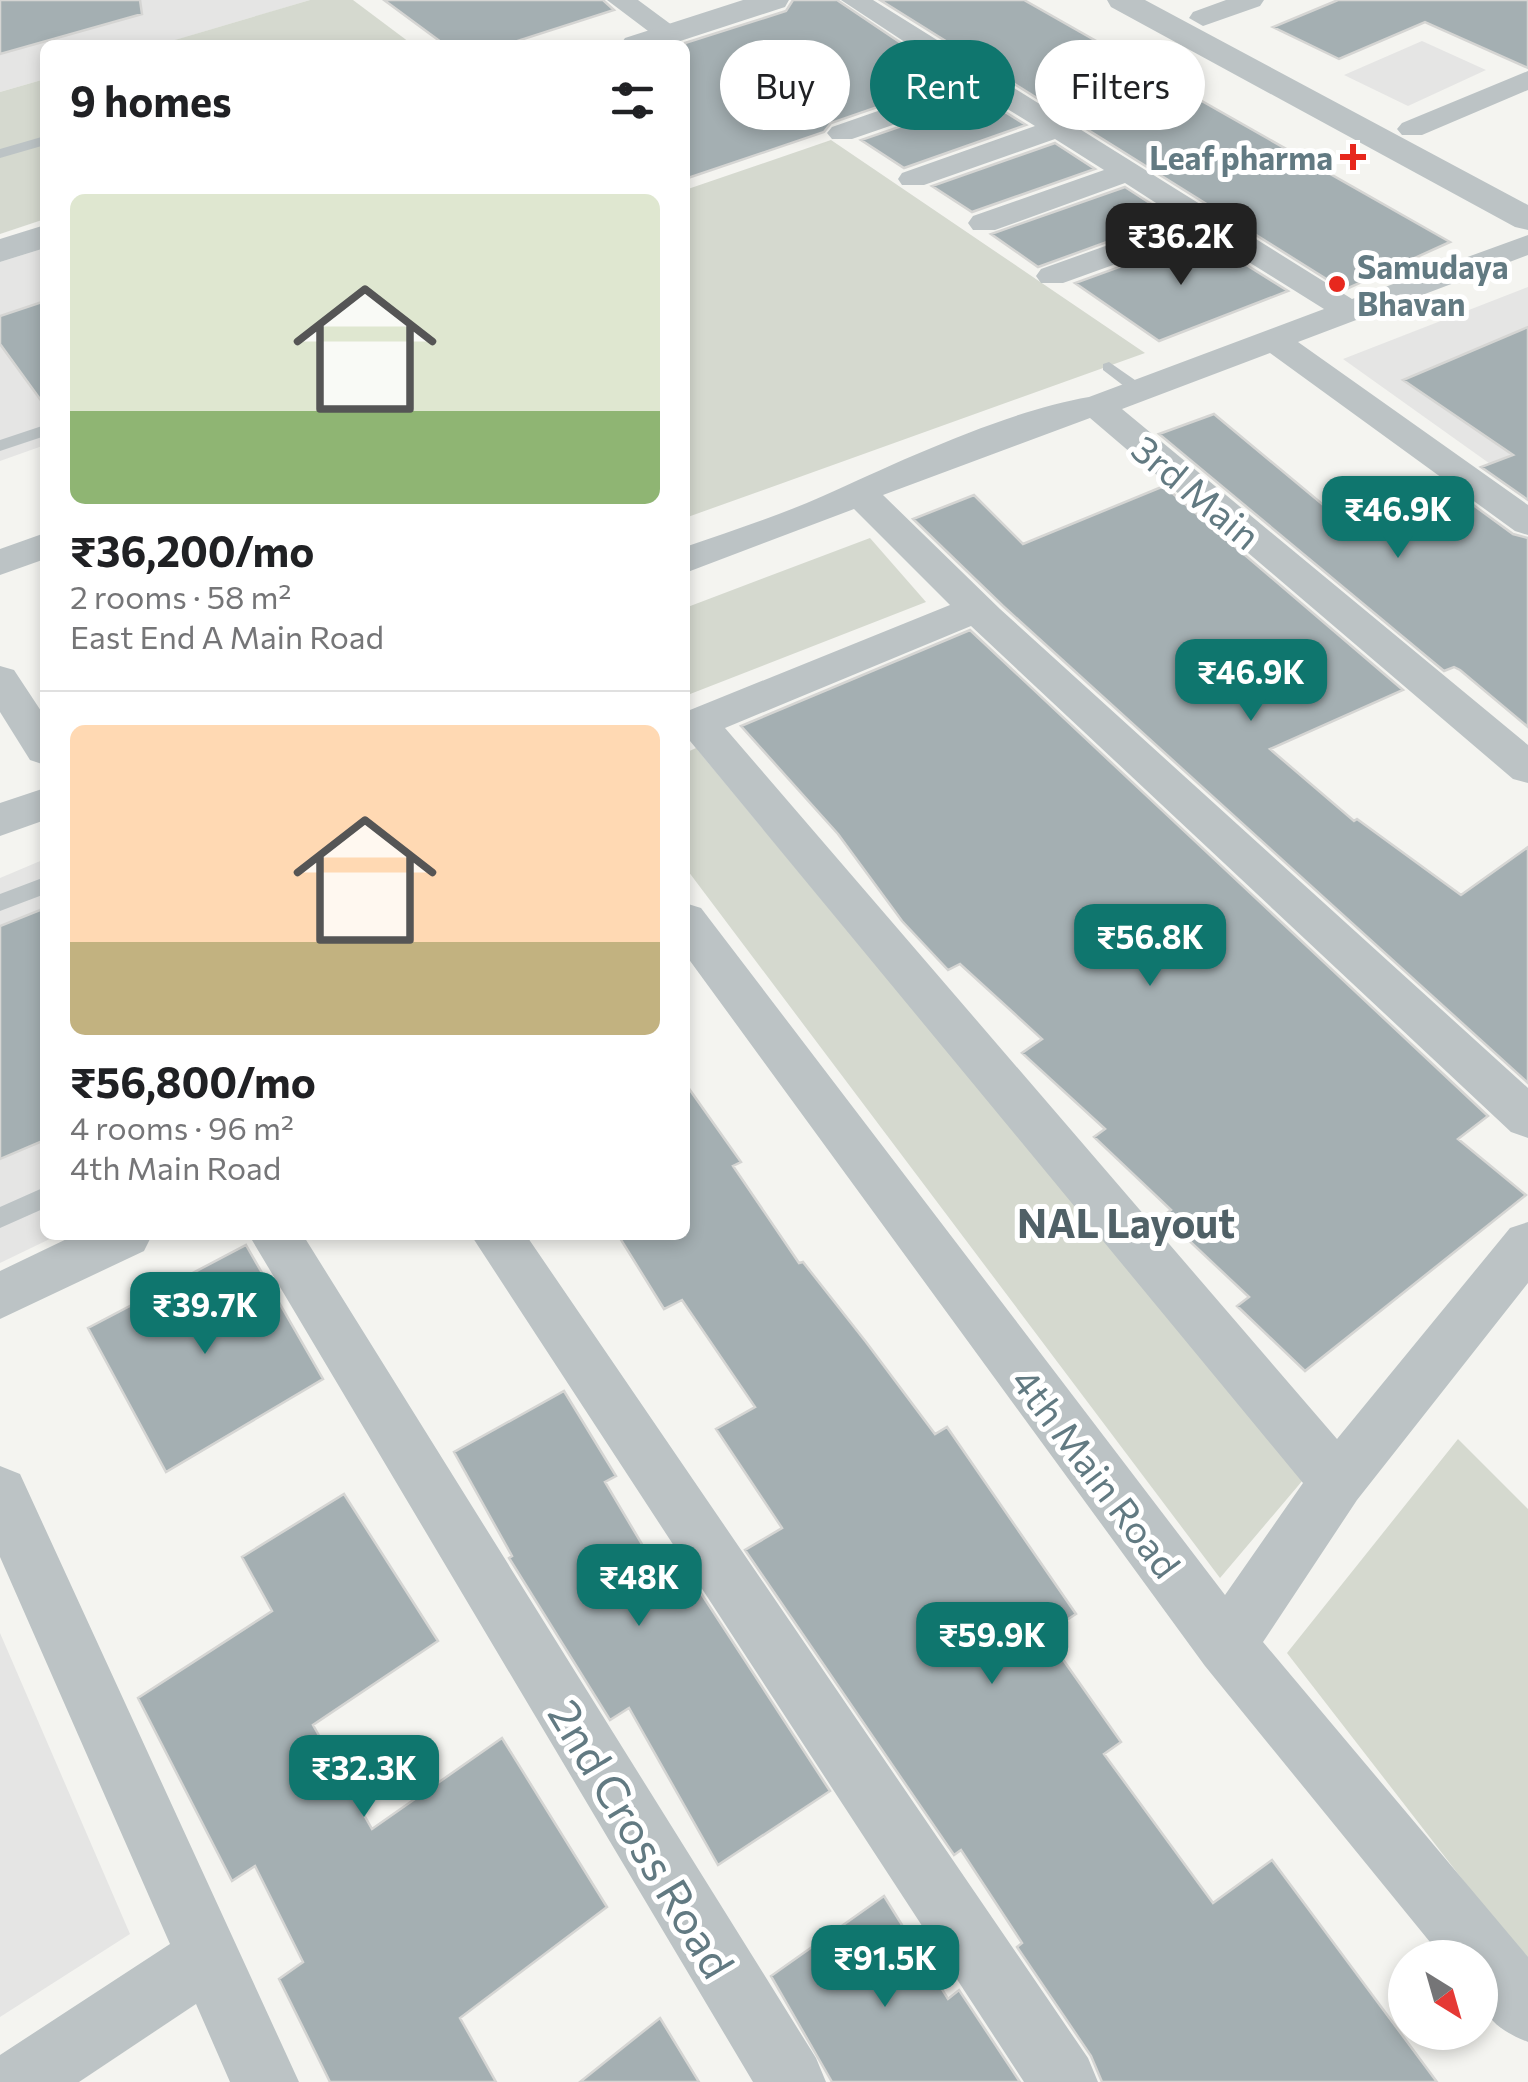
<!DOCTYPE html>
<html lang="en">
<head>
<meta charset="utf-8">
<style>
	body { margin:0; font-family:Commissioner,sans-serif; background:#f6f6f6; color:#202124; height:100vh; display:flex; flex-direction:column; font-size:38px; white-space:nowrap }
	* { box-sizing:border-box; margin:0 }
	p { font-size:32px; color:#757577 }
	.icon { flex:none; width:55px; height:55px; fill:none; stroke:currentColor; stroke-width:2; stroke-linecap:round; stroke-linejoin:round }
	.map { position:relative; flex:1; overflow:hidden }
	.sheet { position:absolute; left:40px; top:40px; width:650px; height:1200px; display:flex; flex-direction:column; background:#fff; border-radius:15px; box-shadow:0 5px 15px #0003 }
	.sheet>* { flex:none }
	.top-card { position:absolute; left:720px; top:40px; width:658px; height:90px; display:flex; gap:20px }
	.needle { width:65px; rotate:143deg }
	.buttons { position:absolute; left:1388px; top:1940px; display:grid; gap:20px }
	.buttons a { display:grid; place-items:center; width:110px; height:110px; border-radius:50%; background:#fff; box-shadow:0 5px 15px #0003; font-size:50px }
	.price { position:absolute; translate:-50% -85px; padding:0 22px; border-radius:20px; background:#0f766e; color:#fff; font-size:32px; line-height:65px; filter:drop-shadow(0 2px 5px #0008) }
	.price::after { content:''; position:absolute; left:50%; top:60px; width:30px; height:22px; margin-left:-15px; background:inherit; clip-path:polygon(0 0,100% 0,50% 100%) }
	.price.active { background:#222; color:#fff }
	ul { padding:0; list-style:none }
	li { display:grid; align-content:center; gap:20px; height:530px; padding:0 30px }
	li+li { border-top:2px solid #e0e0e0 }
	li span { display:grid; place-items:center; height:310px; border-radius:15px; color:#555 }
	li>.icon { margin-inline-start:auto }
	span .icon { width:180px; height:180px; fill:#fffc; stroke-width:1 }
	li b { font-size:42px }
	h2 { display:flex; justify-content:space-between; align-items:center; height:120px; padding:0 30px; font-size:42px }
	.chip { padding:0 35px; border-radius:45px; background:#fff; box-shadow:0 5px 15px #0003; font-size:35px; line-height:90px }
	.chip.active { background:#0f766e; color:#fff }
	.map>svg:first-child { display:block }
	.built { fill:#e5e5e4 }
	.green { fill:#d5d9cf }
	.building { fill:#a4afb2; stroke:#d5d5d3; stroke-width:2.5 }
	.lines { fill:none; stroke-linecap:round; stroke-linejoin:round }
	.service { fill:#bcc3c5; fill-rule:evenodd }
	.minor { fill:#bcc3c5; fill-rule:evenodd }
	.tertiary { fill:#bcc3c5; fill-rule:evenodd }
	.poi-dot { fill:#e7281e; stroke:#fff; stroke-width:4 }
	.labels { text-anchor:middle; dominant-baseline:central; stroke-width:10; stroke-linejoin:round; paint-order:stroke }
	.far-poi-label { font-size:32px; font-weight:bold; fill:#627a82; stroke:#fff; text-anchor:end }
	.street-label { font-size:38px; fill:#627a82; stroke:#fff }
	.neighbourhood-label { font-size:40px; font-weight:bold; fill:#506167; stroke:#fff }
	.near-street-label { font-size:45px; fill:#627a82; stroke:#fff }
</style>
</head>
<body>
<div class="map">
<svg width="1528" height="2082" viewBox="0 0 1528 2082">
	<rect width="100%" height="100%" fill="#f4f4f0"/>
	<path class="built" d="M0 0H310L159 45H45V79L0 92Z
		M1422 41 1486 70 1408 106 1344 75Z
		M45 248V445L0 461V262Z
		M1528 287V491L1343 359Z
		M45 859V1235H58L0 1263V878Z
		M0 1633 130 1934 0 2017Z"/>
	<path class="green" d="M310 0H353L413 45H158Z
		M45 79V219L0 234V92Z
		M831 140 1145 353 685 518V190Z
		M870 538 926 602 685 696V608Z
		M696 748 1303 1480 1220 1578 685 867V753Z
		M1458 1439 1528 1509V1964L1287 1653Z"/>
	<path class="building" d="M0 0H140L142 14 0 54Z
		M384 0H603L614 10 505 45H445Z
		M793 0H837L956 80 831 123 824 132 685 179V43L786 11Z
		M880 0H1024L1450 242 1344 290Z
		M1338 0H1528V68L1425 22 1339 59 1273 27Z
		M983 98 1026 125 904 168 861 140Z
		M1055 143 1095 169 972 212 932 186Z
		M1125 187 1173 218 1038 267 991 234Z
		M1202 237 1288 291 1159 341 1075 283Z
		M45 301V406L0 344V316Z
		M1528 327V500L1481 467 1513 455 1403 380Z
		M1214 414 1345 523 1443 483 1513 534 1528 538V727L1460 670 1454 667 1444 671 1159 434Z
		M1164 486 1403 690 1270 749 1354 821 1357 819 1461 895 1528 847V1083L1003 606 913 519 974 495 1023 544Z
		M970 630 1488 1116 1458 1139 1526 1195 1305 1371 1237 1306 1249 1297 1163 1216 1171 1210 1094 1137 1105 1129 1022 1053 1042 1039 960 964 948 970 902 921 838 834 741 726Z
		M45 908V1140L0 1159V926Z
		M685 1083 741 1162 733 1166 799 1263 803 1262 866 1342 935 1434 947 1427 1076 1614 1045 1634 1121 1742 1104 1754 1213 1903 1272 1860 1437 2082H1102L1091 2056 1017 1947 1022 1943 961 1850 954 1855 745 1550 782 1528 716 1429 755 1407 682 1300 664 1309 618 1235H685Z
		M246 1245 323 1379 166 1472 88 1328Z
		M564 1391 616 1476 605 1482 668 1588 679 1581 683 1587 693 1581 830 1791 718 1865 629 1708 610 1720 509 1558 512 1556 454 1452Z
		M344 1494 438 1641 313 1725 372 1829 502 1738 607 1907 460 2018 496 2082H330L279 1979 303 1962 255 1866 232 1881 138 1698 272 1611 242 1557Z
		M884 1896 948 1999 959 1990 1020 2082H832L771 1976Z
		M660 2018 699 2082H580Z"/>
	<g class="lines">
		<path class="service" d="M45 136V145L0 158V149Z
			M1109 362 1145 387V393H1133L1103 370V364Z
			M45 425V436L0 451V440Z
			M45 877V894L0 911V894Z
			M45 1187V1208L0 1228V1207Z"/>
		<path class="minor" d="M607 0H638L684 34 670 42 660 40Z
			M841 0H873L1352 299 1528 235V255L1298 342 1528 505V535L1515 531 1270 353 1122 409 1528 745V783L1513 779 1090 418 883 495 1000 609 1528 1088V1138L1511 1132 971 626 725 728 1337 1439 1510 1228 1528 1222V1283L1357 1500 1263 1642 1528 1957V2042C1480 2023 1480 2005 1480 1958H1443L1205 1666 685 954V903L701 908 1225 1595 1303 1483 690 741 685 742V712L950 605 854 509 685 573V547C731 531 778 516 823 496 900 461 1006 411 1089 397L1324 309 1202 233 1063 283H1041L1036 276 1041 269 1181 219 1125 183 995 230H973L968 223 973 216 1104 170 1055 139 924 185H902L898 179 902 173 1035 126 983 94 852 139H832L827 133 832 127 964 81Z
			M1226 0H1264L1260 6 1203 26 1189 18 1193 12Z
			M1528 71V90L1422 135H1402L1397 129 1402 123Z
			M45 533V559L0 575V549Z
			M0 666 14 670 45 717V765L30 760 0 712Z
			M45 788V820L0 836V803Z
			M75 1235H152L144 1251 0 1319V1271Z
			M249 1235H303L816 2058 826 2082H753Z
			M471 1235H526L1088 2058 1098 2082H1024Z
			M0 1466 20 1474 299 2082H230L196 2004 79 2082H0V2055L170 1944 0 1557Z"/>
		<path class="tertiary" d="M743 0H789L785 7 668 45H620L625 38Z
			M1107 0H1145L1528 205V230L1515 227 1111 7Z
			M45 225V248L0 262V239Z"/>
	</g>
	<g class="poi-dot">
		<path d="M1348 142h10v10h10v10h-10v10h-10v-10h-10v-10h10z"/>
		<circle cx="1337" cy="284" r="10"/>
	</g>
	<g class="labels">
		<g class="far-poi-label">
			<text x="1333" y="157">Leaf pharma</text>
			<text x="1357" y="266" text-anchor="start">Samudaya<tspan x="1357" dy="37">Bhavan</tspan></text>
		</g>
		<g class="street-label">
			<text transform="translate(1197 491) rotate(40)">3rd Main</text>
			<text transform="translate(1097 1472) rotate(53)">4th Main Road</text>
		</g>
		<g class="neighbourhood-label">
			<text x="1126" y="1221">NAL Layout</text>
		</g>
		<g class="near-street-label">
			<text transform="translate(643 1838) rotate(59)">2nd Cross Road</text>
		</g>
	</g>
</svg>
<div class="buttons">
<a><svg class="needle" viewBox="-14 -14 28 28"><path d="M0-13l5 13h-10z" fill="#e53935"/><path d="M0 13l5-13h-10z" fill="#757577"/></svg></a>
</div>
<b class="price active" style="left:1181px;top:288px">₹36.2K</b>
<b class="price" style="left:1398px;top:561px">₹46.9K</b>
<b class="price" style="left:1251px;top:724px">₹46.9K</b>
<b class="price" style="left:1150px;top:989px">₹56.8K</b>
<b class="price" style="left:205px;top:1357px">₹39.7K</b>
<b class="price" style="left:639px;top:1629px">₹48K</b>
<b class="price" style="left:992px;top:1687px">₹59.9K</b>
<b class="price" style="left:364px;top:1820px">₹32.3K</b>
<b class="price" style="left:885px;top:2010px">₹91.5K</b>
<div class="top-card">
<a class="chip">Buy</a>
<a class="chip active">Rent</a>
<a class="chip">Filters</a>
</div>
<section class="sheet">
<h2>9 homes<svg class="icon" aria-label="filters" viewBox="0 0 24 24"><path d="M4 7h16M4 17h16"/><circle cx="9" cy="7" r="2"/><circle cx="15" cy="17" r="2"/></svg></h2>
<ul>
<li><span style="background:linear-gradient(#dfe7d0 70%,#8fb573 0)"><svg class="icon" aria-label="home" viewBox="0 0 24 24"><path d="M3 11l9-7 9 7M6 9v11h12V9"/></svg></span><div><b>₹36,200/mo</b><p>2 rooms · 58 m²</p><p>East End A Main Road</p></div></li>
<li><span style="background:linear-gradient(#ffd9b3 70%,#c2b280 0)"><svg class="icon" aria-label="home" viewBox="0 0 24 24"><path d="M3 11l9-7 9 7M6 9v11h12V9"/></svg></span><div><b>₹56,800/mo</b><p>4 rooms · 96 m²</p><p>4th Main Road</p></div></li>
</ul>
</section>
</div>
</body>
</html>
